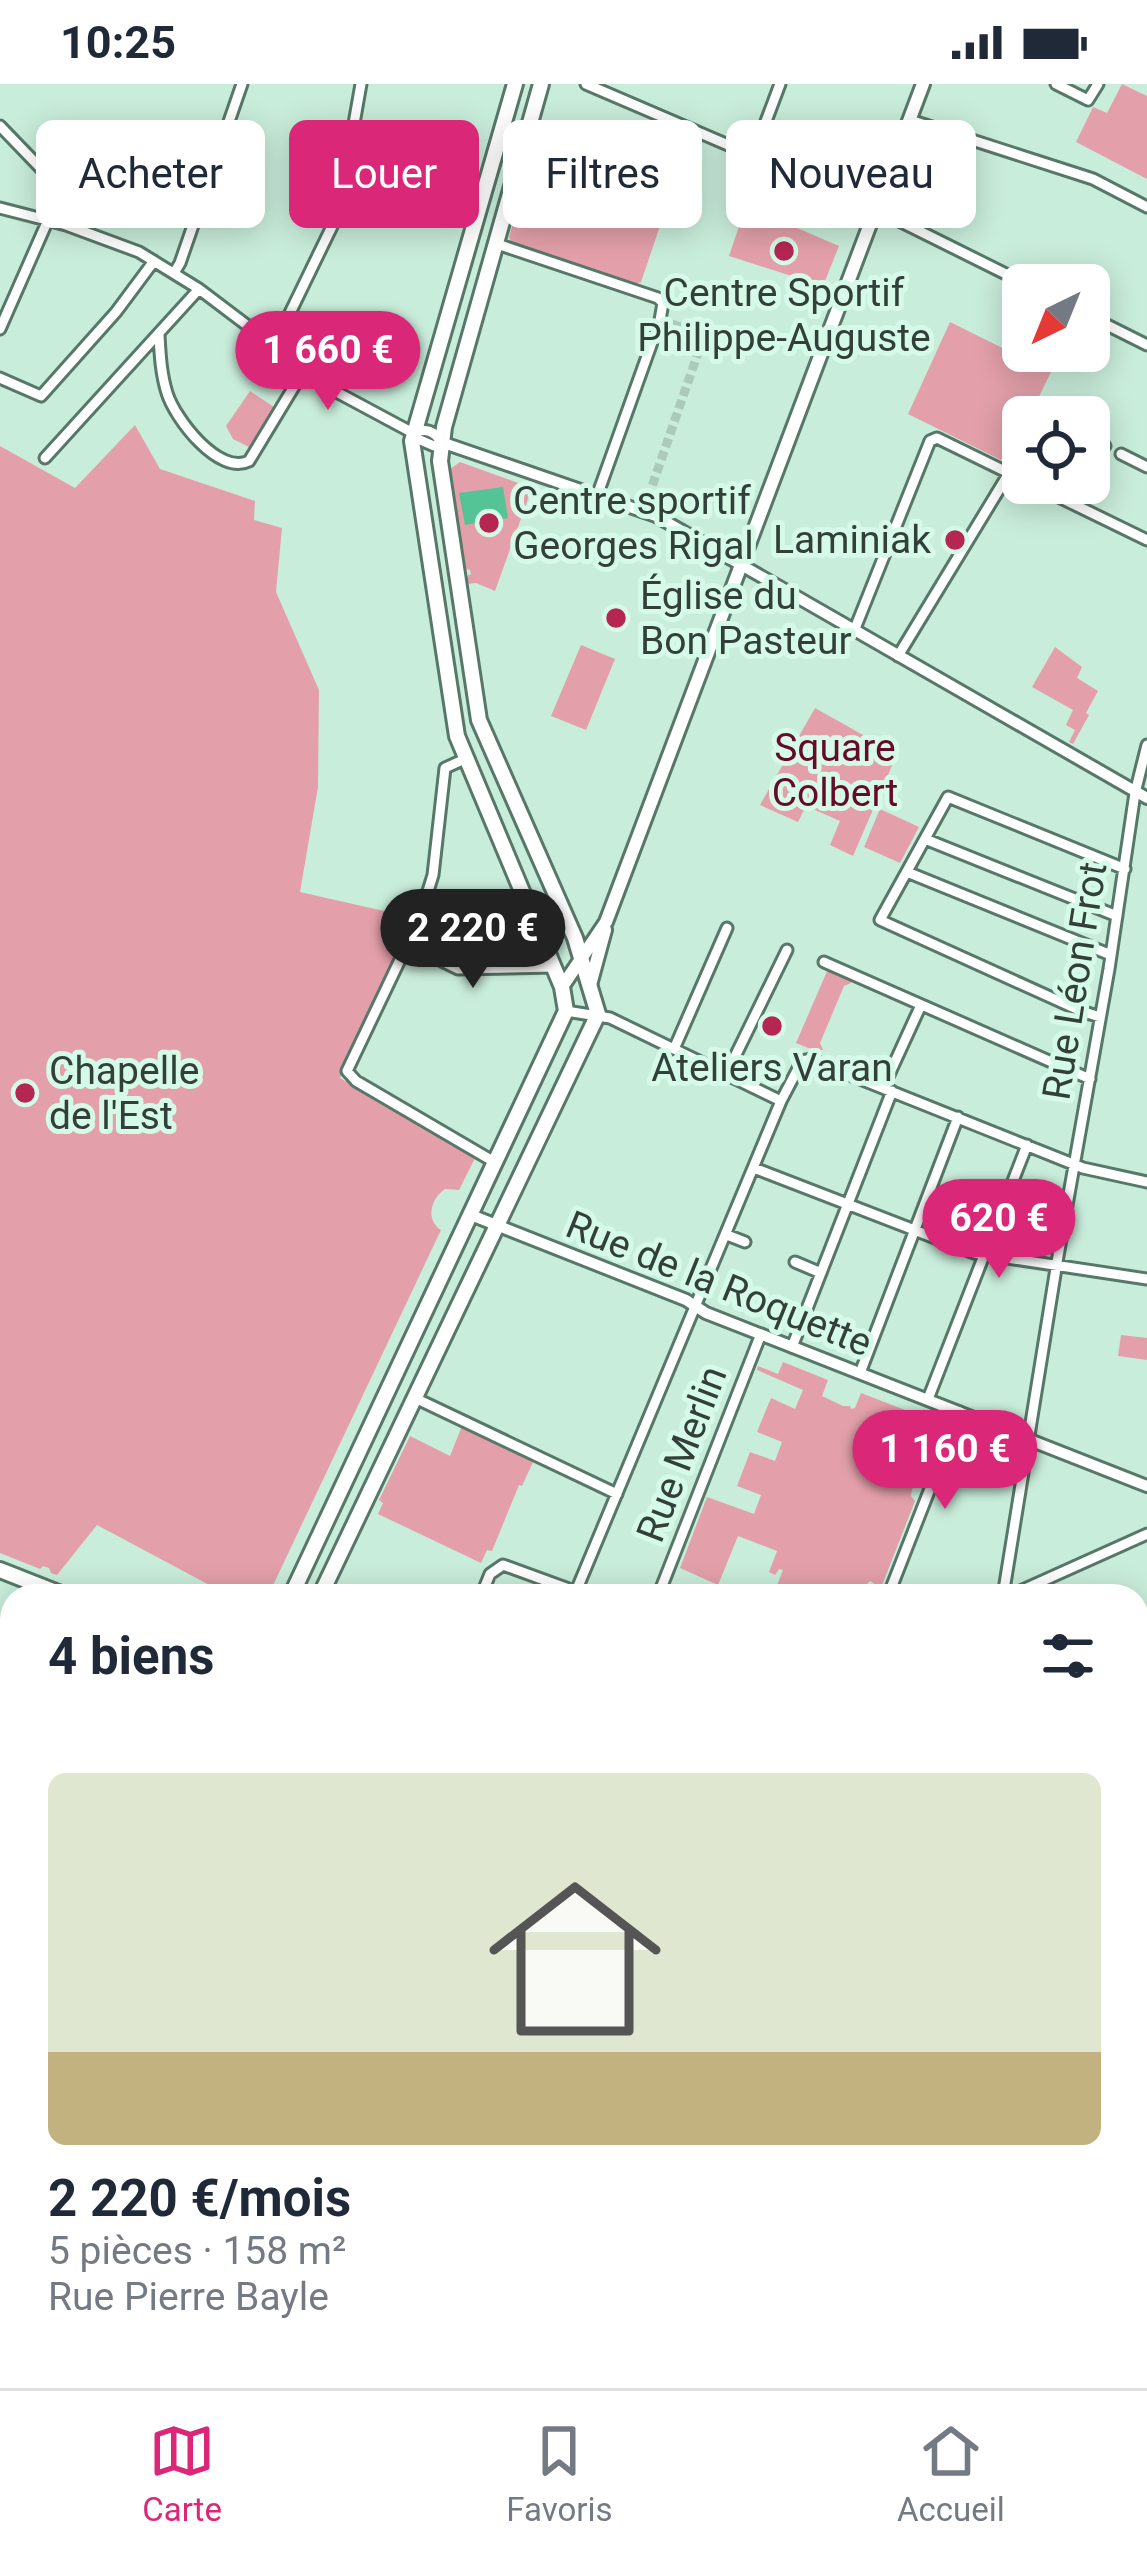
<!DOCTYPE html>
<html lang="fr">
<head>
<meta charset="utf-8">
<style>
	body { margin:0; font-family:Roboto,sans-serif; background:#f2f2f3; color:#1f2937; height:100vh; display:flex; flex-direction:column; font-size:45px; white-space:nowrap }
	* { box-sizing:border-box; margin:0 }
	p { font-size:39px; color:#747a83 }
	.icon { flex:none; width:66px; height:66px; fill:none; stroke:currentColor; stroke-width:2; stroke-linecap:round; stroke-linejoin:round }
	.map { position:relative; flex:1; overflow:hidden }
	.sheet { position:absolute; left:0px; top:1500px; width:1149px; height:804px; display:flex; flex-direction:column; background:#fff; border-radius:36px 36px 0 0; box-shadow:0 6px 30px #0003 }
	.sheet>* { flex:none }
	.hud { position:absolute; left:36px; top:36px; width:1077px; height:108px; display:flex; gap:24px }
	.needle { width:78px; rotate:223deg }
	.controls { position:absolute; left:1002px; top:180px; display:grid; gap:24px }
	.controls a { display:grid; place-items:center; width:108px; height:108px; border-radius:18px; background:#fff; box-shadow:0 6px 30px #0003; font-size:60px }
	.price { position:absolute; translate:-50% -102px; padding:0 27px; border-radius:42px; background:#db2777; color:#fff; font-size:39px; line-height:78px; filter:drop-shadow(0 3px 6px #0008) }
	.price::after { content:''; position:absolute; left:50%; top:72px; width:36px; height:27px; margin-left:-18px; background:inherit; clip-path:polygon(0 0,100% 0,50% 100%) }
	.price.on { background:#222; color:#fff }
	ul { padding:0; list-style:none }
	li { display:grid; align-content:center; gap:24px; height:636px; padding:0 48px }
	li span { display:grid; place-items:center; height:372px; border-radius:18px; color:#555 }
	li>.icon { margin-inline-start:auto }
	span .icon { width:216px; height:216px; fill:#fffc; stroke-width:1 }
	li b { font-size:51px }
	h2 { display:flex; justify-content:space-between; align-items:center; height:144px; padding:0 48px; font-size:51px }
	.tag { padding:0 42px; border-radius:18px; background:#fff; box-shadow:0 6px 30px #0003; font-size:42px; line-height:108px }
	.tag.on { background:#db2777; color:#fff }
	.status { display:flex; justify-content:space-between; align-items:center; height:84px; padding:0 60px; background:#fff; direction:ltr }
	.status svg { height:33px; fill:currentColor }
	.menu { display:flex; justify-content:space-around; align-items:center; height:168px; border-top:3px solid #e0e1e3; background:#fff; font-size:33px; color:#747a83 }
	.menu a { display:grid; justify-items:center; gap:6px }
	.menu .on { color:#db2777 }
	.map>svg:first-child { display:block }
	.green { fill:#e3a0aa }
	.water { fill:#54c396 }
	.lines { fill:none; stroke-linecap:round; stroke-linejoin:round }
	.minor-tunnel { stroke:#abcabb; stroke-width:9; stroke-dasharray:9 4.5; stroke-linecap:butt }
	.minor-casing { stroke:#577768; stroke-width:15 }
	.tertiary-casing { stroke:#577768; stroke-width:16 }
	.secondary-casing { stroke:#577768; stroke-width:18 }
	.primary-casing { stroke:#577768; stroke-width:20 }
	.minor { stroke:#fff; stroke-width:9 }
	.tertiary { stroke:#fff; stroke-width:10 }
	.secondary { stroke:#fff; stroke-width:12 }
	.primary { stroke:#fff; stroke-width:14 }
	.poi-dot { fill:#b62652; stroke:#d6fae8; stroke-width:4.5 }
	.labels { text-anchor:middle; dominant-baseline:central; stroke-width:10; stroke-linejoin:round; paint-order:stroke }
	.poi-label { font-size:39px; fill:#324039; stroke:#d6fae8; text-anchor:start }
	.park-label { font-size:39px; fill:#650b28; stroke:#d6fae8 }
	.street-label { font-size:39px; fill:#324039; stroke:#d6fae8 }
</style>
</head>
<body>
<div class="status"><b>10:25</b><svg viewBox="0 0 49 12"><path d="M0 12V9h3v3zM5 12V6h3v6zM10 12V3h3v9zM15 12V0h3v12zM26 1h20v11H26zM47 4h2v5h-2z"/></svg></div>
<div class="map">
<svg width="1147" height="2304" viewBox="0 0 1147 2304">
	<rect width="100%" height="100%" fill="#c9eddb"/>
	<path class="green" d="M1122 0 1147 12V95L1076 58 1093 23 1107 29Z
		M526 94 661 139 641 198 636 200 511 158 509 153Z
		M746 122 839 162 823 202 729 172Z
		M950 238 1051 288 1029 333H1023V344L1006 374 1001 376 908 330Z
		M250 307 277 325 253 365 233 355 226 342Z
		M135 341 160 385 255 417 254 436 282 444 276 508 319 606 318 703 300 808 415 834 340 994 475 1074 459 1106 445 1105C431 1114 425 1136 441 1146L268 1512H230L97 1441 57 1491 51 1489 49 1484 43 1482 40 1485 0 1469V362L75 404Z
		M460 378 532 404 495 507 476 499 468 500 467 492 471 490 470 486 466 485 450 385Z
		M581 561 615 575 586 646 551 632Z
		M1055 563 1082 583 1077 594 1098 607 1086 629 1089 631 1073 660 1069 658 1075 646 1066 641 1073 626 1032 603Z
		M815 624 897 670 853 772 830 761 840 737 806 722 798 738 760 721Z
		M880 725 919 743 900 779 864 763Z
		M828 885 851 894V899L844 902 820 959 823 966 816 967 796 959Z
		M1121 1251 1147 1254V1276L1118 1272Z
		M783 1278 828 1296 822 1312 843 1322H850L851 1325 855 1324 861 1309 941 1340 937 1351 940 1353 922 1399 912 1405 911 1412 915 1417 881 1504 870 1497 859 1508 864 1512C845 1512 828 1513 810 1506L808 1509 794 1504 792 1506 782 1502 780 1505 776 1504 783 1486 779 1485 775 1491 769 1488 777 1467 738 1452 718 1501 680 1484 707 1413 754 1430 761 1411 737 1402 750 1368 775 1377 782 1358 757 1348 771 1314 795 1325 803 1306 757 1286 758 1282 778 1290Z
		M462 1342 534 1376 522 1402 519 1401 492 1467 487 1466 481 1479 378 1430 383 1419 379 1416 410 1352 450 1372Z
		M0 1953 12 1958V2087L0 2083Z"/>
	<path class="water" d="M503 403 508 434 465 441 459 409Z"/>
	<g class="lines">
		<path class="minor-tunnel" d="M648 414 700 263C697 245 675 242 660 236"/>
		<g class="minor-casing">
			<path id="minor" d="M586 0 859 117 1028 201
				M1056 0 1088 16 1098 0
				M910 36 1093 95 1147 123
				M0 42 78 123 80 127 75 144
				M753 72 780 0
				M0 124 66 141 139 168 199 205 331 305 413 349 418 355 434 362 441 358
				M497 160 658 214 663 219 660 236 597 412
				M174 189 180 179 242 0
				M1089 232 1147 261
				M0 245 48 136
				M159 251C160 270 161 290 167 309 175 335 219 392 249 377L304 286
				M274 262 338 130 361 0
				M0 294 41 312 116 228 154 177
				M413 349C425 344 434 346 441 358
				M1089 354 1105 362
				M1121 370 1147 383
				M45 374 199 205
				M1030 399 1147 456
				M643 428 648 414
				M854 547 930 357 937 354 1023 396
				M898 572 1023 366
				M467 674 445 684 433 791 419 836 347 987 356 997 496 1079
				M925 755 1117 832
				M907 788 1111 871
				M407 860 458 885 553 883
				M824 878 1090 995
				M566 927 610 934 781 1017
				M1100 933 1081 927 880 836 948 713 1125 785
				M674 965 727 844
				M726 991 787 866
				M883 1004 921 921
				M754 1084 974 1169 1147 1195
				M727 1151 745 1158
				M795 1178 821 1189
				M792 1263 892 1007
				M860 1289 958 1033
				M415 1314 617 1410
				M928 1315 1027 1061
				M481 1512 490 1490 503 1481 588 1512
				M574 1512 781 1017 802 977 810 975 1083 1084 1147 1098
				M658 1512 761 1250
				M888 1512 960 1328
				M1003 1512 1058 1172 1109 885 1135 709 1147 661
				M1009 1512 1147 1450
				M0 1561 12 1569
				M1137 1578 1147 1582
				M0 1601 12 1595
				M1137 1667 1147 1630
				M0 1782 7 1783 0 1797
				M1137 1897 1147 1900
				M0 1943 12 1948
				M1137 1971 1147 1974
				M0 2115 12 2119
				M1137 2167 1147 2169
				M1137 2235 1147 2237
				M386 2304 390 2292
				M475 2304 478 2292
				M501 2304 504 2292
				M848 2304 851 2292
				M1007 2304 1010 2292"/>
		</g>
		<g class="tertiary-casing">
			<path id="tertiary" d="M441 358 656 432 1147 714
				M471 1131 686 1216 706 1229 1147 1402"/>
		</g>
		<g class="secondary-casing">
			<path id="secondary" d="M590 901 605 846
				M562 903 606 838 923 0"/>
		</g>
		<g class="primary-casing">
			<path id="primary" d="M0 1486 66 1512
				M291 1512 566 927 562 903 457 652 412 357 515 0
				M320 1512 598 930 575 854 479 636 440 377 444 343 541 0
				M698 2292 705 2304
				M161 2304 167 2292
				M203 2304 204 2292"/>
		</g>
		<use href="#minor" class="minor"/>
		<use href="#tertiary" class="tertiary"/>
		<use href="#secondary" class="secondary"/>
		<use href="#primary" class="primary"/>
	</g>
	<g class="poi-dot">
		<circle cx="784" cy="167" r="12"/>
		<circle cx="489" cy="439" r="12"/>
		<circle cx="955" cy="456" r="12"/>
		<circle cx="616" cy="534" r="12"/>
		<circle cx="772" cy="942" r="12"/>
		<circle cx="25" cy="1009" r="12"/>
	</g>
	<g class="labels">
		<g class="poi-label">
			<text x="784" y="209" text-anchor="middle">Centre Sportif<tspan x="784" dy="45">Philippe-Auguste</tspan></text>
			<text x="513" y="417">Centre sportif<tspan x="513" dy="45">Georges Rigal</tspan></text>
			<text x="931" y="456" text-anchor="end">Laminiak</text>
			<text x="640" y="512">Église du<tspan x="640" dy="45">Bon Pasteur</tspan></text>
			<text x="772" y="984" text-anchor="middle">Ateliers Varan</text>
			<text x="49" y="987">Chapelle<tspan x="49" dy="45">de l'Est</tspan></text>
		</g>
		<g class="park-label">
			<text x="835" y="664">Square<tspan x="835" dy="45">Colbert</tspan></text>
		</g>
		<g class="street-label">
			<text transform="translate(1075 897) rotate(-81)">Rue Léon Frot</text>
			<text transform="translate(719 1200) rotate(22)">Rue de la Roquette</text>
			<text transform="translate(682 1370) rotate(-69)">Rue Merlin</text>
		</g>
	</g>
</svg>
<div class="controls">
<a><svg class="needle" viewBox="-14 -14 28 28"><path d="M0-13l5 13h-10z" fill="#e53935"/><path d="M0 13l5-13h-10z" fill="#747a83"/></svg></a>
<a><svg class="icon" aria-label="locate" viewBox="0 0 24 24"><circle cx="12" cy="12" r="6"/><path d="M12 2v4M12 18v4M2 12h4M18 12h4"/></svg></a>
</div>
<b class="price" style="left:328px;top:329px">1 660 €</b>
<b class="price on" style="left:473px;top:907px">2 220 €</b>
<b class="price" style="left:999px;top:1197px">620 €</b>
<b class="price" style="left:945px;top:1428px">1 160 €</b>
<div class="hud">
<a class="tag">Acheter</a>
<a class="tag on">Louer</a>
<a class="tag">Filtres</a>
<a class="tag">Nouveau</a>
</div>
<section class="sheet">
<h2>4 biens<svg class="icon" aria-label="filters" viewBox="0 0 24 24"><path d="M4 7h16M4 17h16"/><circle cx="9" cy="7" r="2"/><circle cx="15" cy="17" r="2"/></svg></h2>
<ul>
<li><span style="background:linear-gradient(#dfe7d0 75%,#c2b280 0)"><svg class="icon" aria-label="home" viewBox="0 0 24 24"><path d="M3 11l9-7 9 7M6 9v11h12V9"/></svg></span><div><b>2 220 €/mois</b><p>5 pièces · 158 m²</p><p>Rue Pierre Bayle</p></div></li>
</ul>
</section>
</div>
<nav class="menu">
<a class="on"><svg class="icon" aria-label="map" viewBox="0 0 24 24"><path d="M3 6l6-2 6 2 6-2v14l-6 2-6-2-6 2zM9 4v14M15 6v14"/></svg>Carte</a>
<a><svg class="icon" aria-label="saved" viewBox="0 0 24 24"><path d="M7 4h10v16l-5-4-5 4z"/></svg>Favoris</a>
<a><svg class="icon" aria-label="home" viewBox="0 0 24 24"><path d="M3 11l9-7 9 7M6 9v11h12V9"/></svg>Accueil</a>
</nav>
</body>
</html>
